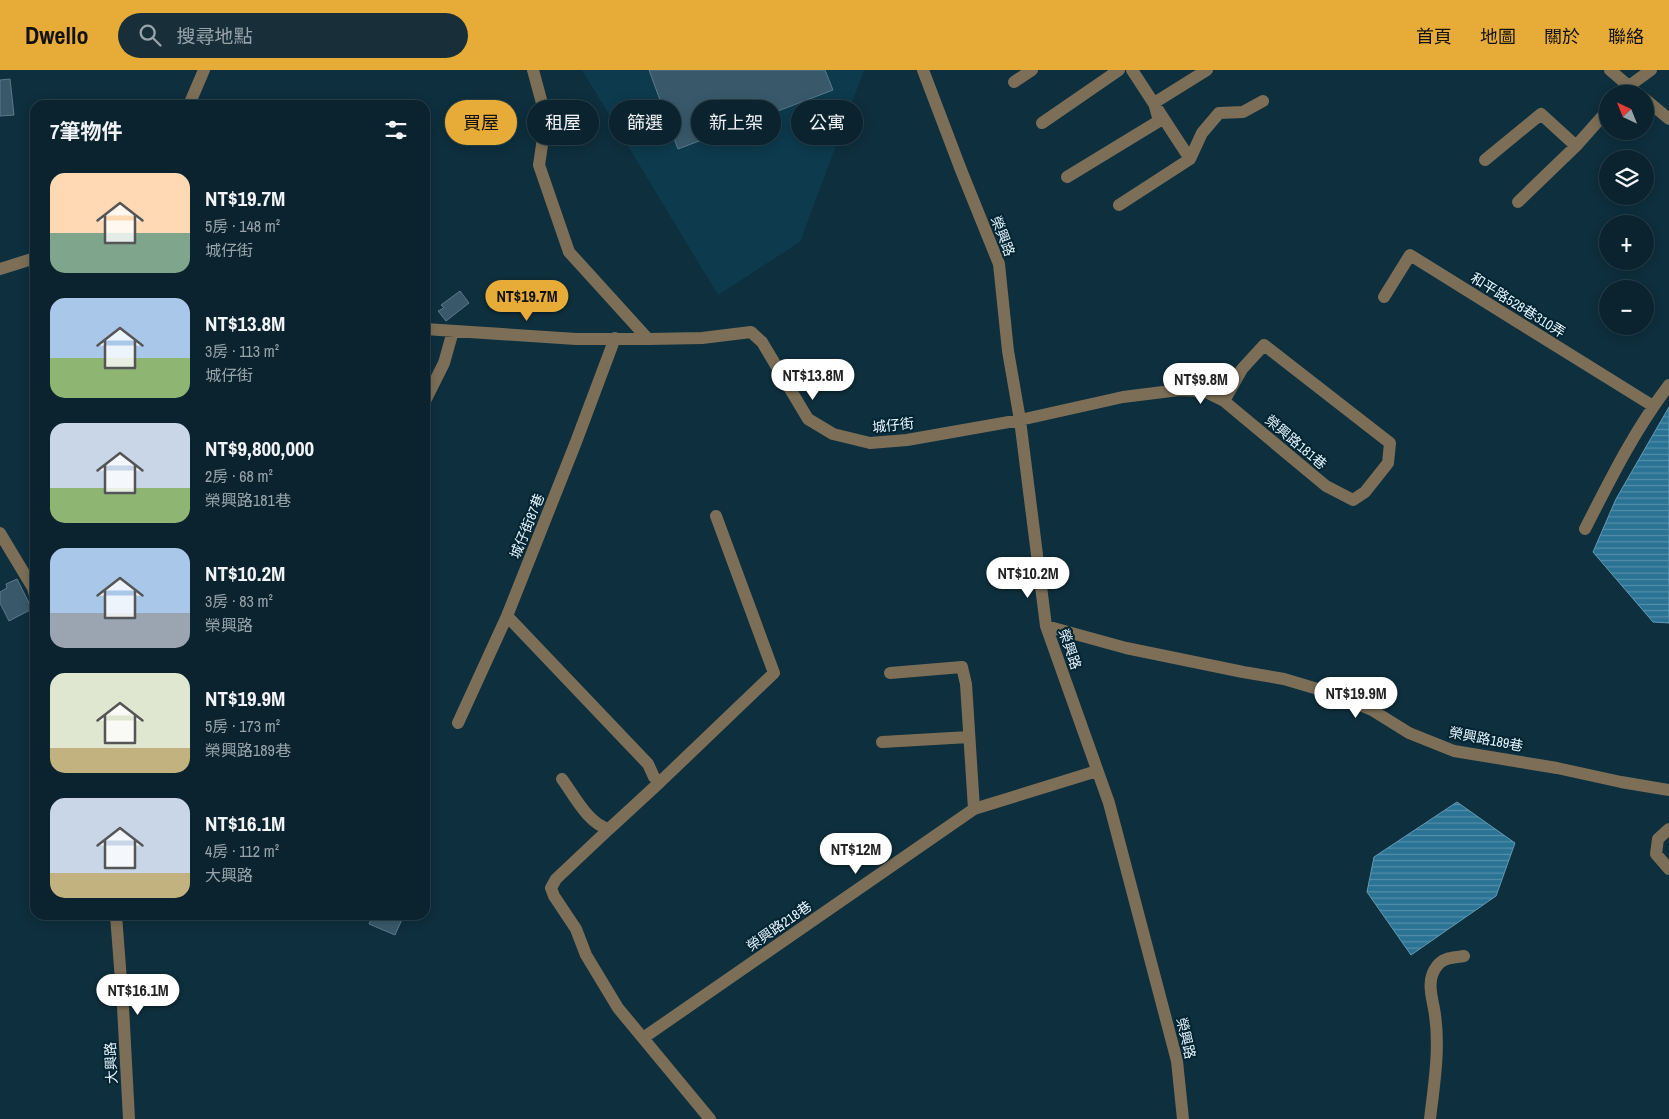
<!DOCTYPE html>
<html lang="zh-TW">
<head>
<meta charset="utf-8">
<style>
	body { margin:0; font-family:"Archivo Narrow","Noto Sans TC",sans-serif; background:#182f3a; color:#f1f3f6; height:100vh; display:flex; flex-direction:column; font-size:19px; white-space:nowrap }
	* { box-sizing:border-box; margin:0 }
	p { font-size:16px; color:#99a4aa }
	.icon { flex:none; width:28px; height:28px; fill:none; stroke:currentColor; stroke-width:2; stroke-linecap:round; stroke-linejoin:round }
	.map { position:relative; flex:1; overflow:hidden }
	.side { position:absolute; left:30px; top:30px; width:400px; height:820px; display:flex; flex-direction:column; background:#0a232e; border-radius:15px; box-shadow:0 2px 12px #0003,0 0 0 1px #2a404a }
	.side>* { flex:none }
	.guide { position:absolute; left:445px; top:30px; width:475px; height:45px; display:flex; gap:10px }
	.needle { width:32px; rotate:317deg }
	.tools { position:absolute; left:1599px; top:15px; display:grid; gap:10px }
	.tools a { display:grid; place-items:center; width:55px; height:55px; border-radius:50%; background:#0a232e; box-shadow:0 2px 12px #0003,0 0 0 1px #2a404a; font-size:25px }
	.price { position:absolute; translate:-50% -42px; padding:0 11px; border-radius:18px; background:#fff; color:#222; font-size:16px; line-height:32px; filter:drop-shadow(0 1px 2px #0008) }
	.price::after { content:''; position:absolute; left:50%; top:30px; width:15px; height:11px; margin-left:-8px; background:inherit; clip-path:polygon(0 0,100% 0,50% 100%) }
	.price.on { background:#e7ac37; color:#111 }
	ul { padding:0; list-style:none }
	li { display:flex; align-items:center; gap:15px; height:125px; padding:0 20px }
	li span { display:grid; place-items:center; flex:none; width:140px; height:100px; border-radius:15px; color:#555 }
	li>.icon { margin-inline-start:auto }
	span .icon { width:60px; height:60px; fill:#fffc; stroke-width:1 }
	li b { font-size:21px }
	h2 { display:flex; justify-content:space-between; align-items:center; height:60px; padding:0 20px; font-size:21px }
	.chip { padding:0 18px; border-radius:22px; background:#0a232e; box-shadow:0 2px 12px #0003,0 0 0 1px #2a404a; font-size:18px; line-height:45px }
	.chip.on { background:#e7ac37; color:#111 }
	header { display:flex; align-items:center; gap:30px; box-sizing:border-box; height:70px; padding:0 25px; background:#e7ac37; color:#111 }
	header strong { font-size:24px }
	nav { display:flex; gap:28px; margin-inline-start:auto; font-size:18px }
	.search { width:350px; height:45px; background:#182f3a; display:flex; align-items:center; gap:12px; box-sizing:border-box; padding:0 18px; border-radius:28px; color:#99a4aa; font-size:19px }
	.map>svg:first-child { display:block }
	.built { fill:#0d3a4d }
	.water { fill:url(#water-rules); stroke:#639ab4 }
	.building { fill:#39596a; stroke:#597a8c }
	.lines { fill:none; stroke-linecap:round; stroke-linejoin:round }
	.minor { stroke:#7d6f57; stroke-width:12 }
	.labels { text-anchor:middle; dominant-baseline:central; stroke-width:4; stroke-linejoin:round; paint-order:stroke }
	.street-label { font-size:14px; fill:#e8f6fe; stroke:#032533 }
</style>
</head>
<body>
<header>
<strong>Dwello</strong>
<div class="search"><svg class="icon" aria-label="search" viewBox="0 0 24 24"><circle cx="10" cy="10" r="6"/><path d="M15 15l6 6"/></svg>搜尋地點</div>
<nav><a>首頁</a><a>地圖</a><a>關於</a><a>聯絡</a></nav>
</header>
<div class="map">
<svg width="1669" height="1049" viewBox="0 0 1669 1049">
	<defs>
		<pattern id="water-rules" width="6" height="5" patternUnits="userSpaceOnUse" patternTransform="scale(1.25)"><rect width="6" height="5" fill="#2a7394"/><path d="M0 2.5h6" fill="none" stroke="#538ea9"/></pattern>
	</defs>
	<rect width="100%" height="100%" fill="#0e2f3e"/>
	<path class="built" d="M582 0H864L800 172 718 225Z"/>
	<path class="water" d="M1669 337V553L1653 552 1593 482 1616 429Z
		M1457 732 1515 773 1496 826 1411 885 1367 822 1374 787Z"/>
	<path class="building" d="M649 0H825L833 20 678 79Z
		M10 9 14 45 0 46V10Z
		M460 221 469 233 446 251 438 241 444 238 441 235Z
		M17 509 32 539 9 551 0 533V522L7 518 6 514Z
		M373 845H404L395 865 369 854Z"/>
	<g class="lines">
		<path class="minor" d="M533 0 546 48 539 95 569 182 648 269
			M923 0 961 100 999 194 1008 281 1020 350 1046 556 1109 733 1177 991 1183 1049
			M1132 0 1190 89
			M1610 0 1638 24
			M1014 12 1032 0
			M1622 24 1629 16 1651 0
			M1645 29 1669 49
			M189 35 204 0
			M1042 53 1119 0
			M1190 89 1202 63 1219 43 1243 42 1263 31
			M1485 90 1541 44 1576 76
			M1067 107 1159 51 1154 33 1207 0
			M1518 132 1576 76 1608 40
			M1119 135 1190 89
			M0 199 35 188
			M1384 227 1410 185 1653 336
			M425 259 576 269H648L702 268 751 262 762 272 808 349 833 364 870 373 907 370 1020 350 1123 327 1179 320 1204 321 1224 331 1326 416 1353 430 1365 422 1388 393 1390 373 1264 275 1242 299 1224 331
			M425 331 444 293 453 261
			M1585 459C1611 408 1634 361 1669 315
			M0 463 33 518 35 525
			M507 546 648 694 654 707 660 712 609 759C588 754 574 725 562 709
			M1046 556 1126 578 1243 602 1284 609 1331 623 1372 640 1409 663 1454 681 1557 698 1621 712 1669 720
			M890 603 962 597 966 614 974 739
			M458 653 507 546 576 372 615 268
			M882 672 969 667
			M660 712 774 603 716 446
			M609 759 556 809 551 818 554 826 576 859 586 885 618 938 710 1049
			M1669 759 1658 769 1656 784 1669 799
			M116 845 123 937 129 1049
			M643 968 974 739 1097 701
			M1430 1049C1434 1015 1440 979 1435 945 1433 929 1425 911 1437 896 1443 887 1454 888 1464 886"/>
	</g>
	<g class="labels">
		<g class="street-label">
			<text transform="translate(1003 166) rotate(69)">榮興路</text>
			<text transform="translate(1518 235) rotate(32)">和平路528巷310弄</text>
			<text transform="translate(893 355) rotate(-6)">城仔街</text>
			<text transform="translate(1296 372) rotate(40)">榮興路181巷</text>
			<text transform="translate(527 456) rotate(-68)">城仔街87巷</text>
			<text transform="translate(1070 579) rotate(71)">榮興路</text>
			<text transform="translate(1486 669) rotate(11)">榮興路189巷</text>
			<text transform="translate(779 856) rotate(-35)">榮興路218巷</text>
			<text transform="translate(1186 968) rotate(77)">榮興路</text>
			<text transform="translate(111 993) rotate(-93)">大興路</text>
		</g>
	</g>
</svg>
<div class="tools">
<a><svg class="needle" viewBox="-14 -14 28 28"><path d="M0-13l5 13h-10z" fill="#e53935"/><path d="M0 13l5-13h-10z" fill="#99a4aa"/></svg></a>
<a><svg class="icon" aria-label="layers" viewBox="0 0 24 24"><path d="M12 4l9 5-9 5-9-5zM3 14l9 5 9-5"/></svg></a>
<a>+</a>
<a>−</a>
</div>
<b class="price on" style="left:527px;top:252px">NT$19.7M</b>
<b class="price" style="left:813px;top:331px">NT$13.8M</b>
<b class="price" style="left:1201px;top:335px">NT$9.8M</b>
<b class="price" style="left:1028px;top:529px">NT$10.2M</b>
<b class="price" style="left:1356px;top:649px">NT$19.9M</b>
<b class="price" style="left:856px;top:805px">NT$12M</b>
<b class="price" style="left:138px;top:946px">NT$16.1M</b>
<div class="guide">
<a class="chip on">買屋</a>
<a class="chip">租屋</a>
<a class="chip">篩選</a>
<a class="chip">新上架</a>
<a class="chip">公寓</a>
</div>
<section class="side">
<h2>7筆物件<svg class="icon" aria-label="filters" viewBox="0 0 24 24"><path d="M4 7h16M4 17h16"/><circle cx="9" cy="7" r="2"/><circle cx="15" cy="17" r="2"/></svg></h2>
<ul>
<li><span style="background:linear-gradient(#ffd9b3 60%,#7fa58c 0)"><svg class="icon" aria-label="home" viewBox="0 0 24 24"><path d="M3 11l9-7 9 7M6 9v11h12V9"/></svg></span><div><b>NT$19.7M</b><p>5房 · 148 m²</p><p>城仔街</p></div></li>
<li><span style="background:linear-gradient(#a9c7e8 60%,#8fb573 0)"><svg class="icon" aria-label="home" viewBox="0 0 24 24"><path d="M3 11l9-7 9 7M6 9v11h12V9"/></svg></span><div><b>NT$13.8M</b><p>3房 · 113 m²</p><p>城仔街</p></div></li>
<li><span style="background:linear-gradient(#c9d6e8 65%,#8fb573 0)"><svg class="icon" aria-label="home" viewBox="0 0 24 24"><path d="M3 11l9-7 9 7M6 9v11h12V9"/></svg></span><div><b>NT$9,800,000</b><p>2房 · 68 m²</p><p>榮興路181巷</p></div></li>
<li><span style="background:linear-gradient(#a9c7e8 65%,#9aa5b1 0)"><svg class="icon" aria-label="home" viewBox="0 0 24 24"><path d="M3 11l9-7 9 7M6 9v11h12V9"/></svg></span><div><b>NT$10.2M</b><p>3房 · 83 m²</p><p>榮興路</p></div></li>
<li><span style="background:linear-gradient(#dfe7d0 75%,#c2b280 0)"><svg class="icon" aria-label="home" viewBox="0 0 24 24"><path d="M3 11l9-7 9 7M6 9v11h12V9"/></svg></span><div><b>NT$19.9M</b><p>5房 · 173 m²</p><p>榮興路189巷</p></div></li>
<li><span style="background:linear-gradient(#c9d6e8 75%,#c2b280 0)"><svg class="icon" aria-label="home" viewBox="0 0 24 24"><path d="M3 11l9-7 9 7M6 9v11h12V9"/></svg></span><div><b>NT$16.1M</b><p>4房 · 112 m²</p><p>大興路</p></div></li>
</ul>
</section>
</div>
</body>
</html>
